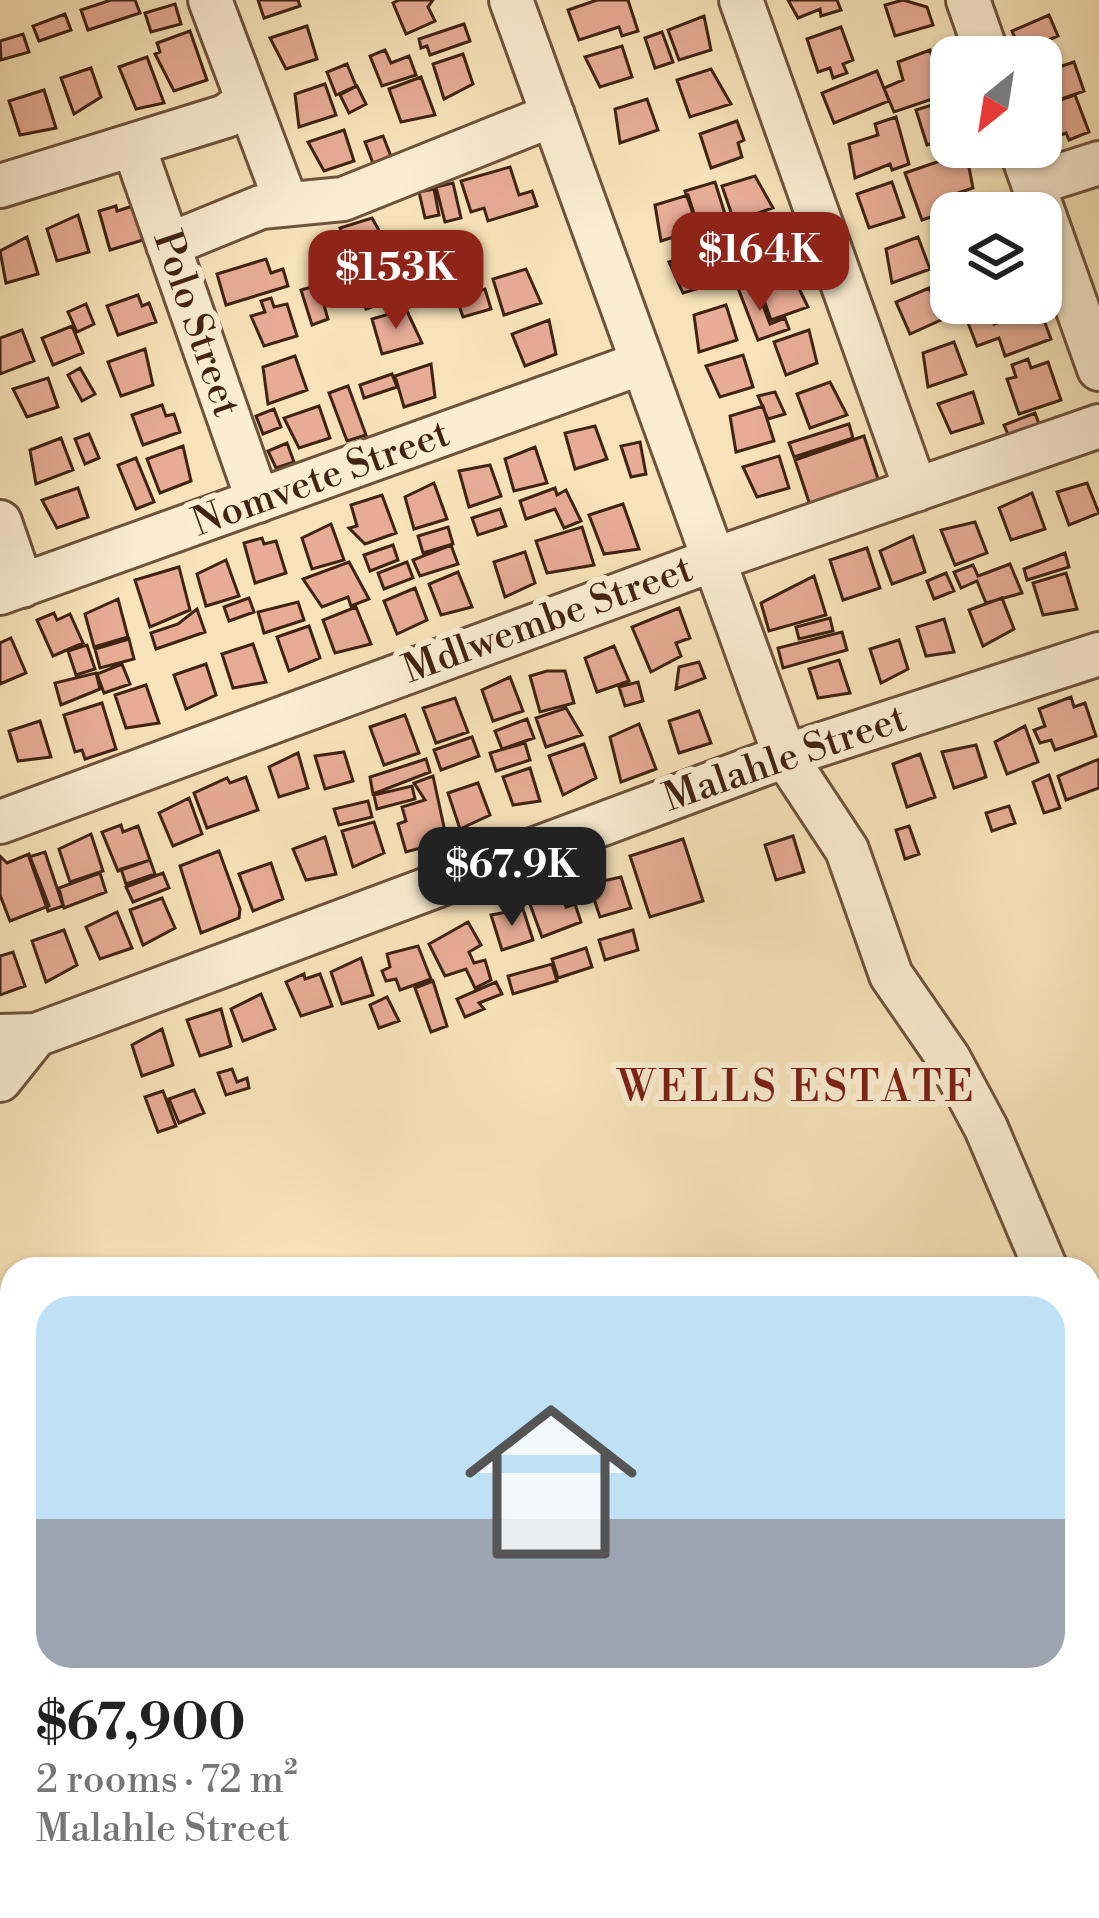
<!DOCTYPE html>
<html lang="en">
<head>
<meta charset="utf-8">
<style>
	body { margin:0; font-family:"Libre Bodoni",serif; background:#f2f2f2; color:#222; height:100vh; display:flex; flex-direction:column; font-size:45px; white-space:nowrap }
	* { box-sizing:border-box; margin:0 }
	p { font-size:39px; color:#767676 }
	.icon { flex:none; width:66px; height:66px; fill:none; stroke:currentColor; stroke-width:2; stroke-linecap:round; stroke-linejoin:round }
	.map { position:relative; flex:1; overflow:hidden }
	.panel { position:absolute; left:0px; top:1257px; width:1101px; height:663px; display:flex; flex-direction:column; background:#fff; border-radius:36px 36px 0 0; box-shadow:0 3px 9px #0004 }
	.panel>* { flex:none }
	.needle { width:78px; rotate:210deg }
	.fabs { position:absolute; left:930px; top:36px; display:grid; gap:24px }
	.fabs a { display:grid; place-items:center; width:132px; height:132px; border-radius:24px; background:#fff; box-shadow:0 3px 9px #0004; font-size:60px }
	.price { position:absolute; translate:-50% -102px; padding:0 27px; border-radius:24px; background:#8f2418; color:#fff; font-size:39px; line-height:78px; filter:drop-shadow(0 3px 6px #0008) }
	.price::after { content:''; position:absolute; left:50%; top:72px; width:36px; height:27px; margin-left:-18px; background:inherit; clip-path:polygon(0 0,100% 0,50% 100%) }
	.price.active { background:#222; color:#fff }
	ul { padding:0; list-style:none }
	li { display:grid; align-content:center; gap:24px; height:636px; padding:0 36px }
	li span { display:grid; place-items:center; height:372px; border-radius:36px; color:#555 }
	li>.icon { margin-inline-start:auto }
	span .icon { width:216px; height:216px; fill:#fffc; stroke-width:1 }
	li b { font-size:51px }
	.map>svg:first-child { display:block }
	.green { fill:#c5c18a; stroke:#82724e; stroke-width:3 }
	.building { fill:#e7ac96; stroke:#402312; stroke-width:3 }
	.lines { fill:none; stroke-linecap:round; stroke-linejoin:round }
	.service-casing { stroke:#6e533c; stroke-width:27 }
	.minor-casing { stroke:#6e533c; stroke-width:48 }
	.tertiary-casing { stroke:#6e533c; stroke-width:60 }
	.service { stroke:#faedd2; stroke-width:21 }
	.minor { stroke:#faedd2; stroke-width:42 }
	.tertiary { stroke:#faedd2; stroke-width:54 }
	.labels { text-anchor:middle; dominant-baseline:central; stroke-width:12; stroke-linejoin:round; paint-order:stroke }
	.street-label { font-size:39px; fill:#402312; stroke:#faedd2 }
	.neighbourhood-label { font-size:42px; letter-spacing:3px; fill:#7a1f14; stroke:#faedd2 }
</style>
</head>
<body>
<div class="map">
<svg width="1099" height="1918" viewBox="0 0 1099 1918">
	<rect width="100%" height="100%" fill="#f7e3b9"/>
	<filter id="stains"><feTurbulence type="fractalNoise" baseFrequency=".00167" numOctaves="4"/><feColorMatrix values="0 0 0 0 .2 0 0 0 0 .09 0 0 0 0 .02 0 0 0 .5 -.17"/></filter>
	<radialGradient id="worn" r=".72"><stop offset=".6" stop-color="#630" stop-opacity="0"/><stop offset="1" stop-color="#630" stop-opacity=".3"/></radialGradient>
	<path class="green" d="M0 1782 12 1817V1908H43L46 1918H0Z"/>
	<path class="building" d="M111 0H135L140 13 88 30 81 10Z
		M258 0H298L300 6 264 18Z
		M399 0H433L428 7 435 21 406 34 393 3Z
		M597 0H628L638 31 622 36 619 27 579 40 568 10Z
		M788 0H837L841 10 821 16 820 9 798 18Z
		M903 0 927 7 933 25 895 36 885 5Z
		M175 4 181 24 151 32 145 13Z
		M65 14 71 30 39 41 33 26Z
		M1049 15 1058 36 1021 52 1012 31Z
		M704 16 711 50 679 60 668 30Z
		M464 24 470 41 430 55 427 46 421 48 419 39Z
		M307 26 317 59 286 69 270 38Z
		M841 27 853 60 843 64 847 73 833 78 830 68 818 72 807 39Z
		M190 31 207 80 174 91 155 54 160 52 157 43Z
		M662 32 673 62 655 68 645 38Z
		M23 34 29 52 1 60 0 41Z
		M622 46 632 77 600 87 585 57Z
		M385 50 391 63 409 56 416 75 382 86 370 56Z
		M930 50 944 95 894 112 884 88 903 80 898 62Z
		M463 54 473 84 444 99 433 64Z
		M147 57 164 103 136 109 119 67Z
		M1074 62 1084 91 1042 106 1041 73Z
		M347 64 356 86 336 95 327 72Z
		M91 68 101 97 74 114 61 78Z
		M711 69 731 104 690 117 677 80Z
		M877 71 889 101 834 123 822 93Z
		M421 77 435 115 401 122 389 89Z
		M325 84 336 115 299 127 295 94Z
		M357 86 366 104 349 113 340 95Z
		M44 90 56 128 20 135 9 101Z
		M1075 95 1089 132 1069 140 1066 133 1053 138 1042 106Z
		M647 99 658 130 620 143 615 109Z
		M948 100 951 137 927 145 916 110Z
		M896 117 909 164 892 170 890 164 855 178 849 144 878 135 875 124Z
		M737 121 744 140 738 143 742 157 711 168 700 134Z
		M344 130 354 161 324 171 308 142Z
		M383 136 392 159 374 166 365 142Z
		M966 152 973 188 940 199 945 212 922 220 905 173Z
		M510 167 519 195 532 191 537 206 488 221 484 208 471 212 461 181Z
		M755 176 773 208 734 221 722 186Z
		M715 182 725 214 711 218 715 232 701 236 685 191Z
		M892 182 904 217 869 228 857 194Z
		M453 183 461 218 445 222 436 187Z
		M434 189 439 215 425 218 419 192Z
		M688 195 699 229 661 241 655 205Z
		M116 206 117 211 133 206 143 240 110 250 99 211Z
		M78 215 89 252 57 261 47 229Z
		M372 218 390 250 352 263 340 228Z
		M773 226 780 259 748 271 738 239Z
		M27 237 38 274 6 283 0 251Z
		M918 237 930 269 892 283 886 249Z
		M706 251 716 283 683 293 669 262Z
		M266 259 271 273 283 269 288 286 226 305 217 274Z
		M391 266 396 298 366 309 356 278Z
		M464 267 470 285 444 293 438 275Z
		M526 269 541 303 504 315 493 279Z
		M346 272 352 291 334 296 328 277Z
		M792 274 808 307 771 320 759 286Z
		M754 282 770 324 785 318 789 329 758 340 738 288Z
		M318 285 328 319 312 325 301 290Z
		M929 288 943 319 910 334 896 302Z
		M485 289 491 309 463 317 456 297Z
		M138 295 142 306 149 303 156 322 118 335 107 306Z
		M271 298 274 307 287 304 297 336 264 346 251 316 265 312 261 301Z
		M86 304 94 324 77 332 68 312Z
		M726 305 737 340 699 352 694 315Z
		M1039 307 1051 339 1005 356 999 338 977 346 968 323 990 315 994 324Z
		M406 309 422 343 382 354 372 319Z
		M549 320 556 354 525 366 512 334Z
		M72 326 83 353 53 365 42 338Z
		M22 330 34 361 0 374V338Z
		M809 330 817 363 786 375 774 342Z
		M954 342 966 374 928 387 923 353Z
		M145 349 153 385 121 396 108 362Z
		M743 355 753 387 720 397 706 366Z
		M295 356 307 390 268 404 263 367Z
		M1028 359 1031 368 1048 362 1061 400 1019 414 1007 379 1016 377 1012 365Z
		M431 364 435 397 404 407 395 376Z
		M80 368 95 394 82 401 68 375Z
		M392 374 397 387 364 398 360 385Z
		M48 378 58 407 27 417 13 389Z
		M830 382 847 415 810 428 797 394Z
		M348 386 366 435 347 441 329 393Z
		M775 392 785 414 768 419 758 396Z
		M973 392 983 423 951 433 938 404Z
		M162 405 166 416 174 414 180 432 143 445 132 415Z
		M319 406 330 438 299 448 284 418Z
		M763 406 774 441 736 452 730 416Z
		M274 409 281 427 263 434 256 416Z
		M1035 413 1041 429 1011 441 1004 425Z
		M849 424 853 438 794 457 789 443Z
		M595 426 607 459 575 469 565 433Z
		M89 434 99 458 85 464 75 439Z
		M864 436 880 485 811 508 795 460Z
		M61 438 73 470 36 484 30 450Z
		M640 442 646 474 631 477 621 446Z
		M287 443 294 462 276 468 268 451Z
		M183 446 191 481 160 493 147 459Z
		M535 447 547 483 514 491 505 459Z
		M779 456 789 488 757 497 743 467Z
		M136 458 154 502 136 509 118 465Z
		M490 465 501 496 469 507 459 471Z
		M434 483 447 519 414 529 405 497Z
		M1087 483 1099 513 1069 525 1057 492Z
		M78 488 88 517 57 528 42 500Z
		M555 488 557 495 566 490 581 521 564 528 555 509 526 519 520 501Z
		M1032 493 1045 529 1011 540 999 508Z
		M382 495 396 533 365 544 349 528 357 526 351 505Z
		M623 504 639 549 604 554 589 515Z
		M500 509 506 526 478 535 472 518Z
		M975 522 987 553 955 565 941 530Z
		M331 524 344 560 312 569 302 538Z
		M448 527 453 544 423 553 418 536Z
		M582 527 594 565 547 573 536 541Z
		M913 536 925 572 892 584 880 551Z
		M262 538 264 544 276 541 286 573 255 583 244 543Z
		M393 545 398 560 370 571 364 555Z
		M451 545 458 564 420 576 413 560Z
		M867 548 880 588 843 600 830 560Z
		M525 552 535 583 505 597 494 562Z
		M1065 553 1069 567 1027 580 1024 569Z
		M226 560 239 596 206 606 197 574Z
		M349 562 369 599 351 606 348 597 322 607 303 579Z
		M407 562 413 578 384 589 378 573Z
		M1010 564 1022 593 986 603 977 581 961 588 954 572 973 565 978 576Z
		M179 567 190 610 150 627 135 580Z
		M458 572 472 607 441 615 429 584Z
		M946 573 954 591 934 599 927 581Z
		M1066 573 1077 609 1043 615 1033 583Z
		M814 576 826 615 769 631 761 603Z
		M415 588 427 620 397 634 384 601Z
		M249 598 254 612 229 621 224 607Z
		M1002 598 1014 629 983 646 969 610Z
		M118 599 128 637 94 647 85 614Z
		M298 602 304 620 264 633 258 612Z
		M356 607 371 644 335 653 323 620Z
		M679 608 690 638 676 643 681 656 651 672 632 627Z
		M197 609 205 632 156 649 151 633 178 624Z
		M54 613 57 620 70 614 83 643 53 656 37 620Z
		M830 618 833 631 799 639 796 627Z
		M944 619 954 652 926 656 917 627Z
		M309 626 320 658 289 671 277 637Z
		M842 632 847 650 783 668 778 648Z
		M11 638 26 673 0 684V643Z
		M129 639 134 659 100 668 95 649Z
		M899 640 908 669 881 683 870 649Z
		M253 644 266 682 233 688 222 654Z
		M87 645 95 669 76 675 68 651Z
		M614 646 629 681 597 692 585 658Z
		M839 660 850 693 818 698 809 669Z
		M699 662 705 678 676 689 679 667Z
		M122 664 130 684 104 693 97 674Z
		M206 664 216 695 186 709 174 675Z
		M547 671H565L574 703 540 712 530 676Z
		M96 673 100 689 61 705 55 683Z
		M510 677 523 711 493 721 482 690Z
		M638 682 643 701 625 706 619 687Z
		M146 685 159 723 126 728 115 695Z
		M1071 697 1074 707 1085 703 1096 736 1055 750 1051 740 1040 743 1034 730 1045 726 1039 709Z
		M455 698 468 732 436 743 423 708Z
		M102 703 116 749 85 759 82 750 75 752 64 715Z
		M566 708 582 735 546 747 536 718Z
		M699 711 711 743 679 753 669 721Z
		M405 715 419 753 384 765 370 727Z
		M527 719 534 738 502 749 495 731Z
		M40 721 51 757 18 761 9 731Z
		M639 724 656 769 621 782 610 737Z
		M1025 726 1038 762 1007 774 995 742Z
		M472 737 479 756 441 770 434 750Z
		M525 743 530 760 496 771 490 753Z
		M584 744 596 778 563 795 549 756Z
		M976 745 986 777 954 788 942 752Z
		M344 752 353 781 325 789 315 756Z
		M298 753 308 788 279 797 269 767Z
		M920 754 935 797 907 807 893 764Z
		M426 759 430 772 373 794 370 777Z
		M1099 759V788L1066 800 1058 776Z
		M530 768 540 801 513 805 503 777Z
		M1049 775 1060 808 1044 813 1033 782Z
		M433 776 447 841 406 852 398 824 406 821 402 807 425 800 414 783Z
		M246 777 258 810 207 828 194 793 227 778 230 783Z
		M478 783 490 815 460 829 448 793Z
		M412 786 415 799 377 809 374 795Z
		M189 798 202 834 173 846 159 813Z
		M368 801 372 817 339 825 334 809Z
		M1009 806 1015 823 992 831 986 813Z
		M374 822 384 853 353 867 342 831Z
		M121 825 123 832 138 826 150 860 118 871 102 832Z
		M909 826 919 854 905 859 896 830Z
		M91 834 103 871 70 882 59 849Z
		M793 836 804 872 776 880 765 845Z
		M325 837 336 874 306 880 293 849Z
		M683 839 703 901 650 917 630 856Z
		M219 851 240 909 239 918 201 933 180 866Z
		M45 852 63 906 48 911 29 857Z
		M29 854 49 906 10 921 0 895V856L7 863Z
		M150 860 155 874 126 884 121 869Z
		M271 863 283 899 253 911 239 874Z
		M100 873 106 892 64 908 59 888Z
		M163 873 169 888 133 902 126 887Z
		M555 877 566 907 575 904 581 922 542 937 524 888Z
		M621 877 631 908 600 917 589 884Z
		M162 898 175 928 143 945 130 910Z
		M523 909 533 940 502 950 491 915Z
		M117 912 132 948 100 959 86 927Z
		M468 922 481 945 469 952 474 963 485 960 491 980 475 988 466 969 445 976 429 944Z
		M64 930 77 965 46 982 32 941Z
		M633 930 638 950 605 960 599 940Z
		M418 946 431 979 400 990 396 979 386 981 382 971 390 967 387 954Z
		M586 948 592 967 558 978 552 959Z
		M13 952 25 986 0 995V956Z
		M361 958 373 995 342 1004 331 972Z
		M552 964 557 981 513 994 508 976Z
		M304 974 305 979 320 974 332 1006 301 1016 286 982Z
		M433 981 447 1026 431 1032 415 988Z
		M496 982 502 994 479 1003 484 1009 465 1017 457 999Z
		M261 994 275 1029 243 1041 231 1009Z
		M387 997 399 1021 379 1028 370 1005Z
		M221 1009 231 1046 200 1056 187 1020Z
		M162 1029 173 1065 142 1076 132 1045Z
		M232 1069 237 1082 247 1078 249 1088 226 1095 218 1073Z
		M194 1090 204 1113 179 1123 169 1099Z
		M163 1091 176 1126 158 1132 145 1097Z
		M211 1908H270L274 1918H224Z
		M414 1908 418 1918H377L374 1909Z
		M731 1908H776V1910L770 1918H734Z
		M915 1908H955L958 1918H918Z"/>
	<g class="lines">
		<g class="service-casing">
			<path id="service" d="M1089 1558 1099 1554"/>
		</g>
		<g class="minor-casing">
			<path id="minor" d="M210 0 286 202
				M511 0 785 756 847 850 891 975 949 1059 986 1128 1046 1269
				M741 0 916 490
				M968 0 988 57
				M134 147 258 501
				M1020 147 1099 369
				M1033 184 1099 163
				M0 186 226 116 246 101
				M168 245 261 207 343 199 553 115
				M0 522 22 586
				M0 593 642 363
				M0 822 710 561 1099 426
				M0 1036 36 1035 785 756 1099 654
				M0 1080 36 1035
				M1089 1364 1099 1380
				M1089 1806 1099 1836
				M574 1908 578 1918
				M840 1908 844 1918"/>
		</g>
		<g class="tertiary-casing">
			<path id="tertiary" d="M0 1667 12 1699
				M89 1908 93 1918"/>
		</g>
		<use href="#service" class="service"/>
		<use href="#minor" class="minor"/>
		<use href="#tertiary" class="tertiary"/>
	</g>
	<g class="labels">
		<g class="street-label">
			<text transform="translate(196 324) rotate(71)">Polo Street</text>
			<text transform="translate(321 479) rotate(-20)">Nomvete Street</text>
			<text transform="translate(548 620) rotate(-20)">Mdlwembe Street</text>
			<text transform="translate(785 759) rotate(-19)">Malahle Street</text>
		</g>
		<g class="neighbourhood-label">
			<text x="797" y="1088">WELLS ESTATE</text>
		</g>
	</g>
	<rect width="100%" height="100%" filter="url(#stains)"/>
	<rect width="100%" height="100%" fill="url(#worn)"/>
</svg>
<div class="fabs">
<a><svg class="needle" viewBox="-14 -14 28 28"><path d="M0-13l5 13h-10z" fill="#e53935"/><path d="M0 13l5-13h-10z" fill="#767676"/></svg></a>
<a><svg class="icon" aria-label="layers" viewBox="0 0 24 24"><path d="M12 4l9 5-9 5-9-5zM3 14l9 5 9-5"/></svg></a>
</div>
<b class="price" style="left:760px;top:314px">$164K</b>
<b class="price" style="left:396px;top:332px">$153K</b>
<b class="price active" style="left:512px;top:929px">$67.9K</b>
<section class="panel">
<ul>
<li><span style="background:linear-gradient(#bfe0f5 60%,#9aa5b1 0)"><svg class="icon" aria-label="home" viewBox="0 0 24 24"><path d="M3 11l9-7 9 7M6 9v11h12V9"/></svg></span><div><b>$67,900</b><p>2 rooms · 72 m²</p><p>Malahle Street</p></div></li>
</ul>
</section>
</div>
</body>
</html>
